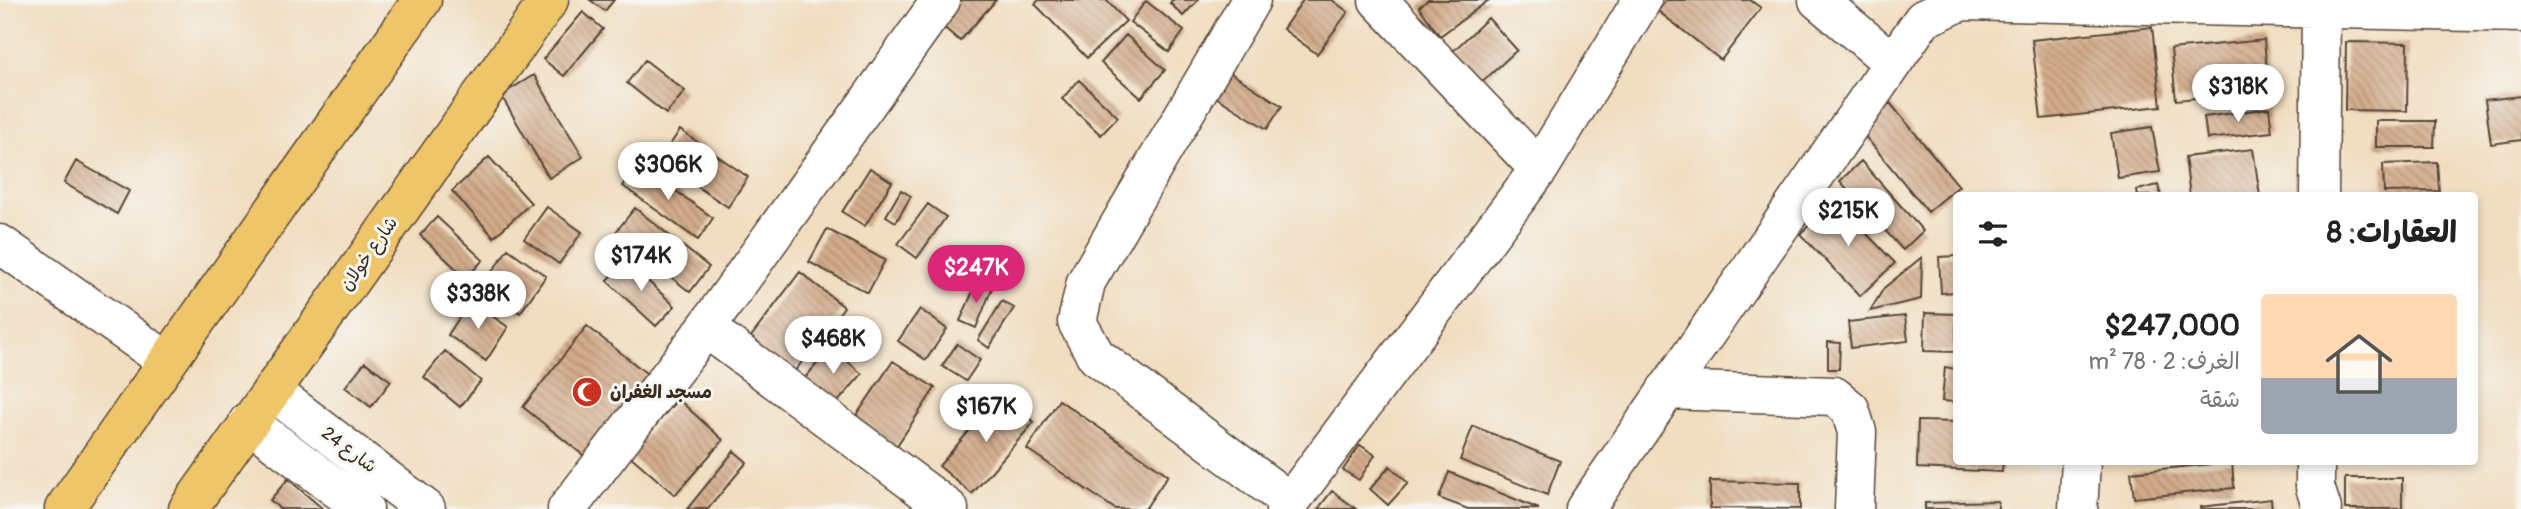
<!DOCTYPE html>
<html lang="ar">
<head>
<meta charset="utf-8">
<style>
	body { margin:0; font-family:Pangolin,"Playpen Sans Arabic",sans-serif; background:#f2f2f2; color:#222; direction:rtl; height:100vh; display:flex; flex-direction:column; font-size:26px; white-space:nowrap }
	* { box-sizing:border-box; margin:0 }
	p { font-size:23px; color:#767676 }
	.icon { flex:none; width:38px; height:38px; fill:none; stroke:currentColor; stroke-width:2; stroke-linecap:round; stroke-linejoin:round }
	.map { position:relative; flex:1; overflow:hidden; direction:ltr }
	.panel { position:absolute; left:1953px; top:192px; width:525px; height:273px; display:flex; flex-direction:column; background:#fff; border-radius:7px; box-shadow:0 4px 10px #0003; direction:rtl }
	.panel>* { flex:none }
	.price { position:absolute; translate:-50% -60px; padding:0 16px; border-radius:24px; background:#fff; color:#222; font-size:23px; line-height:46px; filter:drop-shadow(0 2px 4px #0008) }
	.price::after { content:''; position:absolute; left:50%; top:42px; width:21px; height:16px; margin-left:-10px; background:inherit; clip-path:polygon(0 0,100% 0,50% 100%) }
	.price.on { background:#db2777; color:#fff }
	ul { padding:0; list-style:none }
	li { display:flex; align-items:center; gap:21px; height:175px; padding:0 21px }
	li+li { border-top:2px solid #e0e0e0 }
	li span { display:grid; place-items:center; flex:none; width:196px; height:140px; border-radius:7px; color:#555 }
	li>.icon { margin-inline-start:auto }
	span .icon { width:84px; height:84px; fill:#fffc; stroke-width:1 }
	li b { font-size:30px }
	h2 { display:flex; justify-content:space-between; align-items:center; height:84px; padding:0 21px; font-size:30px }
	.map>svg:first-child { display:block }
	.building { fill:url(#building-back-hatch) }
	.lines { fill:none; stroke-linecap:round; stroke-linejoin:round }
	.minor-casing { stroke:#564536; stroke-width:41 }
	.major-casing { stroke:#564536; stroke-width:41 }
	.minor { stroke:#fff; stroke-width:38 }
	.major { stroke:#eec569; stroke-width:38 }
	.labels { text-anchor:middle; dominant-baseline:central; stroke-width:6; stroke-linejoin:round; paint-order:stroke }
	.street-label { font-size:18px; fill:#3b2a1e; stroke:#f6f6f2 }
	.poi-label { font-size:18px; font-weight:bold; fill:#3b2a1e; stroke:#f6f6f2; text-anchor:start }
</style>
</head>
<body>
<div class="map">
<svg width="2521" height="509" viewBox="0 0 2521 509">
	<defs>
		<pattern id="building-back-hatch" width="6" height="6" patternUnits="userSpaceOnUse" patternTransform="scale(1.75)"><rect width="6" height="6" fill="#d3ac8b"/><path d="M-1 5l2 2M0 0l6 6M5-1l2 2" fill="none" stroke="#ac8c71"/></pattern>
	</defs>
	<rect width="100%" height="100%" fill="#f6f6f2"/>
	<filter id="ink" filterUnits="userSpaceOnUse"><feTurbulence type="fractalNoise" baseFrequency=".0143" numOctaves="2"/><feDisplacementMap in="SourceGraphic" scale="14" xChannelSelector="R" yChannelSelector="G"/><feConvolveMatrix kernelMatrix="1 2 1 2 8 2 1 2 1" color-interpolation-filters="sRGB"/></filter>
	<filter id="wash" filterUnits="userSpaceOnUse"><feTurbulence type="fractalNoise" baseFrequency=".00686" numOctaves="4" result="noise"/><feDisplacementMap in="SourceGraphic" scale="28" xChannelSelector="R" yChannelSelector="G"/><feGaussianBlur stdDeviation="1.57" result="paint"/><feColorMatrix in="noise" values="0 0 0 0 0 0 0 0 0 0 0 0 0 0 0 0 0 1.4 0 .05"/><feComposite in="paint" operator="in"/></filter>
	<g filter="url(#wash)">
		<rect width="100%" height="100%" fill="#f1ddbf"/>
		<g id="blocks">
			<path class="building" d="M590 0H614L605 11Z
				M950 0H996L960 41 934 19Z
				M1039 0H1106L1126 21 1087 58 1035 4Z
				M1172 0H1198L1183 16 1170 3Z
				M1303 0H1332L1348 12 1317 54 1283 29Z
				M1428 0H1489L1440 36 1419 7Z
				M1666 0H1750L1761 8 1721 60 1658 11Z
				M1146 1 1184 31 1169 52 1130 22Z
				M583 12 603 29 564 76 543 59Z
				M1488 18 1517 50 1479 85 1450 54Z
				M2152 27 2161 106 2041 119 2032 40Z
				M1126 35 1165 70 1141 98 1101 63Z
				M2264 40 2269 91 2176 100 2171 49Z
				M2346 42 2408 43 2407 111 2345 110Z
				M645 60 685 91 666 114 627 83Z
				M1223 68 1282 106 1267 129 1208 92Z
				M534 75 583 157 549 178 501 95Z
				M1079 80 1118 117 1101 135 1062 99Z
				M2521 96V140L2491 144 2485 100Z
				M1890 103 1959 186 1928 212 1859 129Z
				M2269 108 2272 132 2207 139 2204 117Z
				M2376 121H2435L2434 147H2376Z
				M2152 127 2160 172 2118 178 2111 133Z
				M680 130 748 177 728 207 659 161Z
				M2253 149 2260 196H2190L2185 157Z
				M489 157 531 203 494 237 452 191Z
				M76 161 129 191 117 214 64 183Z
				M1861 161 1923 231 1903 250 1840 181Z
				M2437 162 2439 191 2384 192 2383 164Z
				M639 164 713 218 698 240 623 186Z
				M870 168 892 182 865 226 842 212Z
				M2158 185 2161 196H2138L2137 190Z
				M901 190 911 196 896 222 886 216Z
				M1835 201 1895 263 1860 296 1800 234Z
				M928 204 946 217 917 258 898 244Z
				M547 207 582 232 559 264 524 239Z
				M635 208 709 267 690 292 615 233Z
				M437 217 483 260 466 278 420 235Z
				M827 229 885 260 868 293 809 262Z
				M508 249 546 276 520 313 482 286Z
				M1956 256V292L1941 293 1939 257Z
				M1922 257 1921 299 1870 311 1884 288Z
				M626 261 675 306 656 326 607 281Z
				M800 272 844 307 791 376 747 342Z
				M977 282 992 288 976 328 960 321Z
				M470 301 508 327 486 361 448 335Z
				M1002 301 1014 308 989 348 978 340Z
				M920 309 947 329 926 360 898 341Z
				M1925 313 1956 314V352L1924 351Z
				M1905 316 1908 341 1851 348 1848 322Z
				M587 326 651 377 588 459 523 407Z
				M1828 342 1840 343 1839 369H1828Z
				M957 344 980 360 966 381 942 366Z
				M831 347 862 374 836 404 805 378Z
				M445 351 481 381 460 407 424 377Z
				M893 361 935 388 894 450 852 422Z
				M365 362 391 381 371 407 345 387Z
				M1945 367 1956 369V402L1942 401Z
				M1001 394 1034 422 972 494 939 466Z
				M678 399 723 440 675 495 629 455Z
				M1059 400 1168 475 1145 509H1115L1027 449Z
				M1918 421 1956 422V462H2003L2002 472 1917 468Z
				M1473 426 1560 461 1547 495 1460 460Z
				M1360 445 1375 455 1359 480 1343 470Z
				M734 451 747 462 708 509H687Z
				M2232 462 2234 488 2134 498 2131 472Z
				M1390 466 1408 483 1388 505 1370 489Z
				M1449 472 1539 509H1468L1439 498Z
				M2345 478H2402V509H2345Z
				M288 479 323 509H280L270 500Z
				M1710 481 1800 483V509L1710 508Z
				M1332 491 1356 509H1318Z
				M2271 499 2272 509H2200V507Z
				M1998 501V509H1925V503Z"/>
		</g>
	</g>
	<g filter="url(#ink)">
		<use href="#blocks" fill-opacity="0" stroke="#564536" stroke-width="2"/>
		<g class="lines">
			<g class="minor-casing">
				<path id="minor" d="M1251 0 1086 282 1077 322 1096 356 1290 502
					M1378 0 1539 169
					M1818 0 1892 62
					M2319 196 2321 9
					M0 244 167 361
					M706 328 949 509
					M1666 390 1834 396 1850 409 1857 432 1854 509
					M272 391 426 509
					M248 422 364 509
					M2315 462V487L2322 509
					M567 509 706 328 941 0
					M1285 509 1539 169 1642 0
					M1585 509 1923 19 1962 1 2521 13
					M2078 509 2081 462"/>
			</g>
			<g class="major-casing">
				<path id="major" d="M64 509 422 0
					M188 509 549 0"/>
			</g>
			<use href="#minor" class="minor"/>
			<use href="#major" class="major"/>
		</g>
	</g>
	<defs>
		<g id="mosque-disc" transform="scale(1.575)"><circle r="9.5" fill="#c8321e" stroke="#f6f6f2"/><path d="M3.5-4.9A6 6 0 1 0 3.5 4.9A5 5 0 1 1 3.5-4.9Z" fill="#fff"/></g>
	</defs>
	<g fill-rule="evenodd">
		<use href="#mosque-disc" x="587" y="392"/>
	</g>
	<g class="labels">
		<g class="street-label">
			<text transform="translate(369 254) rotate(-55)">شارع خولان</text>
			<text transform="translate(349 450) rotate(37)">شارع 24</text>
		</g>
		<g class="poi-label">
			<text x="610" y="392">مسجد الغفران</text>
		</g>
	</g>
</svg>
<b class="price" style="left:2238px;top:124px">$318K</b>
<b class="price" style="left:668px;top:202px">$306K</b>
<b class="price" style="left:1848px;top:248px">$215K</b>
<b class="price" style="left:641px;top:293px">$174K</b>
<b class="price on" style="left:976px;top:305px">$247K</b>
<b class="price" style="left:478px;top:331px">$338K</b>
<b class="price" style="left:833px;top:376px">$468K</b>
<b class="price" style="left:986px;top:444px">$167K</b>
<section class="panel">
<h2>العقارات: 8<svg class="icon" aria-label="filters" viewBox="0 0 24 24"><path d="M4 7h16M4 17h16"/><circle cx="9" cy="7" r="2"/><circle cx="15" cy="17" r="2"/></svg></h2>
<ul>
<li><span style="background:linear-gradient(#ffd9b3 60%,#9aa5b1 0)"><svg class="icon" aria-label="home" viewBox="0 0 24 24"><path d="M3 11l9-7 9 7M6 9v11h12V9"/></svg></span><div><b>$247,000</b><p>الغرف: 2 · 78 m²</p><p>شقة</p></div></li>
</ul>
</section>
</div>
</body>
</html>
